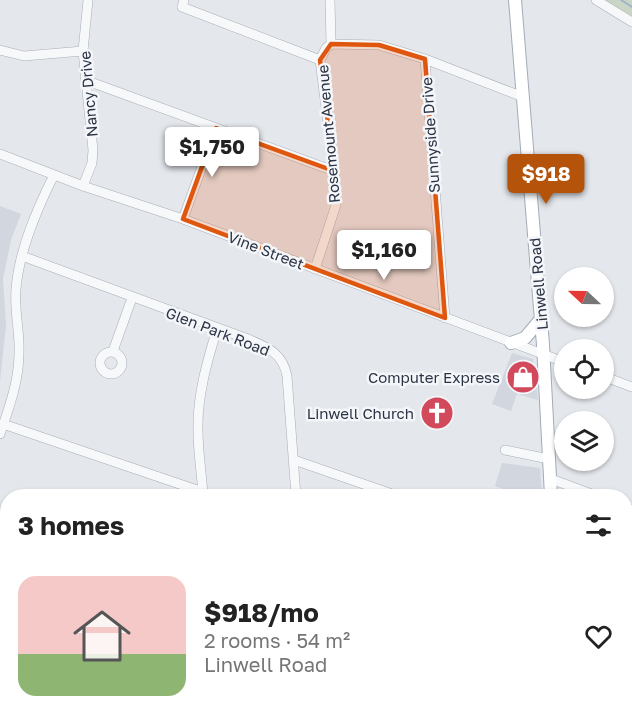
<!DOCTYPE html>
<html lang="en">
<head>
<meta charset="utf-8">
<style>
	body { margin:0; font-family:"Golos Text",sans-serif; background:#f6f6f6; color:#222; height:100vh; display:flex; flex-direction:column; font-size:22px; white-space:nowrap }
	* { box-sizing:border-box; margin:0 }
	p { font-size:20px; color:#767676 }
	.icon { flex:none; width:33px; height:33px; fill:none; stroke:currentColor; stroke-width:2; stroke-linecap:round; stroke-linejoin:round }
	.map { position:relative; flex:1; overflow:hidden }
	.drawer { position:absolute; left:0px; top:489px; width:633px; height:236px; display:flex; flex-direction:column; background:#fff; border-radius:24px 24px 0 0; box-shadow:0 2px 4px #0004 }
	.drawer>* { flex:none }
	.needle { width:39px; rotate:292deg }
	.fabs { position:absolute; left:554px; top:267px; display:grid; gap:12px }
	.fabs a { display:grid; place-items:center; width:60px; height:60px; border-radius:50%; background:#fff; box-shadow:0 2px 4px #0004; font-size:30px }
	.price { position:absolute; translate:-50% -51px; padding:0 14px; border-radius:6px; background:#fff; color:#222; font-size:20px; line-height:39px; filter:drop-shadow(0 2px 3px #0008) }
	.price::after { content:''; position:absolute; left:50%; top:36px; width:18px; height:14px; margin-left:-9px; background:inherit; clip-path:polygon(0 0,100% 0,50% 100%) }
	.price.selected { background:#b45309; color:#fff }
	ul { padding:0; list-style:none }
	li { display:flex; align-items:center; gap:18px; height:150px; padding:0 18px }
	li span { display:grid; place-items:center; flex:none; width:168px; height:120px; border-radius:18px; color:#555 }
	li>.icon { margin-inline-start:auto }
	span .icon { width:72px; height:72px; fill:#fffc; stroke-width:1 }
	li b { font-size:26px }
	h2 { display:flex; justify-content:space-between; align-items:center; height:72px; padding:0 18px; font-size:26px }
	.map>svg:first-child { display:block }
	.built { fill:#d2d6de }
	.green { fill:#c9d6c5 }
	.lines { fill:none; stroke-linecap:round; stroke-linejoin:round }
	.stream { stroke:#9fb4cc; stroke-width:2 }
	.minor-casing { stroke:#a9aeb7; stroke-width:10 }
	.major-casing { stroke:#a3abb8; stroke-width:14 }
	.minor { stroke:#f7f8fa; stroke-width:9 }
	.major { stroke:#fff; stroke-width:12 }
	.marked { fill:#df570f; fill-opacity:0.2; stroke:#df570f; stroke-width:4.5; stroke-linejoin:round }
	.labels { text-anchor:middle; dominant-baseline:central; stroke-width:5; stroke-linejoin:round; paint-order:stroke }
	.street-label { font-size:15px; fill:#2b3445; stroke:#f4f6f9 }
	.poi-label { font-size:15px; fill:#2b3445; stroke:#f4f6f9; text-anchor:end }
</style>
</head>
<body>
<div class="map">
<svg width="632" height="724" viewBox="0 0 632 724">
	<rect width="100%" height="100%" fill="#e4e7ec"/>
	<path class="built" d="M0 206 21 214 11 240 3 279 6 326 0 381Z
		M512 353 533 359 538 400 517 394 511 411 492 404Z
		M502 463 540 468 542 496H524L495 486Z"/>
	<path class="green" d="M593 0H632V22Z"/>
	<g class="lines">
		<path class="stream" d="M621 0 632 7"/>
		<g class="minor-casing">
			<path id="minor" d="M184 0 182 7 320 60
				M596 0 632 22
				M331 44 379 45 425 59 523 97
				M0 50 24 56 83 51
				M425 59 445 318
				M85 80 334 171
				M0 154 83 186 183 219 564 362
				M83 186 92 163 93 150 83 51 88 0
				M183 219 216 128
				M22 256 248 339C267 347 283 353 287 376L296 496
				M315 269 336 205 334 171 320 60 326 48 331 44 330 0
				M113 351 132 298
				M100 363a11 11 0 1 1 22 0a11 11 0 1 1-22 0Z
				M603 376 632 387
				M3 424 203 492
				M0 434C9 408 19 381 19 353 20 332 14 310 16 289 19 250 37 209 54 175
				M505 450 549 459
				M294 460 398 496
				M551 479 597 496
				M203 496C202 475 198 453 198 431 197 396 207 362 217 329
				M626 507 632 510
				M0 624 8 627
				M24 717V724
				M221 717 222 724
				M311 717 312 724
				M451 717 470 724
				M597 717 617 724
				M0 721 8 724"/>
		</g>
		<g class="major-casing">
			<path id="major" d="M515 0 543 345 551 496
				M511 343 525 338 540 320
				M563 717V724"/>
		</g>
		<use href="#minor" class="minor"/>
		<use href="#major" class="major"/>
	</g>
	<path class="marked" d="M331 44 379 45 425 59 445 318 183 219 216 128 334 171 320 60Z"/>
	<defs>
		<g id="shop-disc" transform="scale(1.725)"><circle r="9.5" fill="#d1495b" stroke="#f4f6f9"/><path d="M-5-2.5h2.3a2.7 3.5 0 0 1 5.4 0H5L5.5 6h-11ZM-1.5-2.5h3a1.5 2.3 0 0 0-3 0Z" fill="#fff"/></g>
		<g id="church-disc" transform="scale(1.725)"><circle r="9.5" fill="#d1495b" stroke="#f4f6f9"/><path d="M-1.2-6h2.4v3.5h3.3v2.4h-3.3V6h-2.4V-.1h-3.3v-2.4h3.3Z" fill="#fff"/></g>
	</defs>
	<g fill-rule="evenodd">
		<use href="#shop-disc" x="523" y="377"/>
		<use href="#church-disc" x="437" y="413"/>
	</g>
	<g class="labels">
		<g class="street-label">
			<text transform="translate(88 94) rotate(-95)">Nancy Drive</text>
			<text transform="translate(328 134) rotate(-95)">Rosemount Avenue</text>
			<text transform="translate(430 135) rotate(-94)">Sunnyside Drive</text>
			<text transform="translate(266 250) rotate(21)">Vine Street</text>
			<text transform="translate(538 284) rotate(-95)">Linwell Road</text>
			<text transform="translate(218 331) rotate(21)">Glen Park Road</text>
		</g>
		<g class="poi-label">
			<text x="500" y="377">Computer Express</text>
			<text x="414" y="413">Linwell Church</text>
		</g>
	</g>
</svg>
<div class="fabs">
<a><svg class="needle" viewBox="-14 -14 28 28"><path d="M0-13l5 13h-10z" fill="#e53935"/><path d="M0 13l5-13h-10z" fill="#767676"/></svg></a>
<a><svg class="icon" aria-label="locate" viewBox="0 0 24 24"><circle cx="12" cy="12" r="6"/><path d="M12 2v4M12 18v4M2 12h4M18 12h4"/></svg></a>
<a><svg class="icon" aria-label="layers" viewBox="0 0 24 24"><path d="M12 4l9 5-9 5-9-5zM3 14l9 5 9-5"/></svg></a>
</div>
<b class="price" style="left:212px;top:178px">$1,750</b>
<b class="price selected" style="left:546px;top:205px">$918</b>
<b class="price" style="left:384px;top:281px">$1,160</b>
<section class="drawer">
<h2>3 homes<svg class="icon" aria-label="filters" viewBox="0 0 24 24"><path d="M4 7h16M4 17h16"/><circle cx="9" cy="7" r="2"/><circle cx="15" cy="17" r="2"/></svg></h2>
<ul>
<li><span style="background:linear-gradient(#f6c9c9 65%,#8fb573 0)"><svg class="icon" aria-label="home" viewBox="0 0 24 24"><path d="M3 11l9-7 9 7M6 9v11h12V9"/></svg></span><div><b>$918/mo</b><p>2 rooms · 54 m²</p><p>Linwell Road</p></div><svg class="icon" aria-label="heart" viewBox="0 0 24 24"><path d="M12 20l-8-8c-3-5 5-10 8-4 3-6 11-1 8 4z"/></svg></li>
</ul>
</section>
</div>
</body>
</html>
